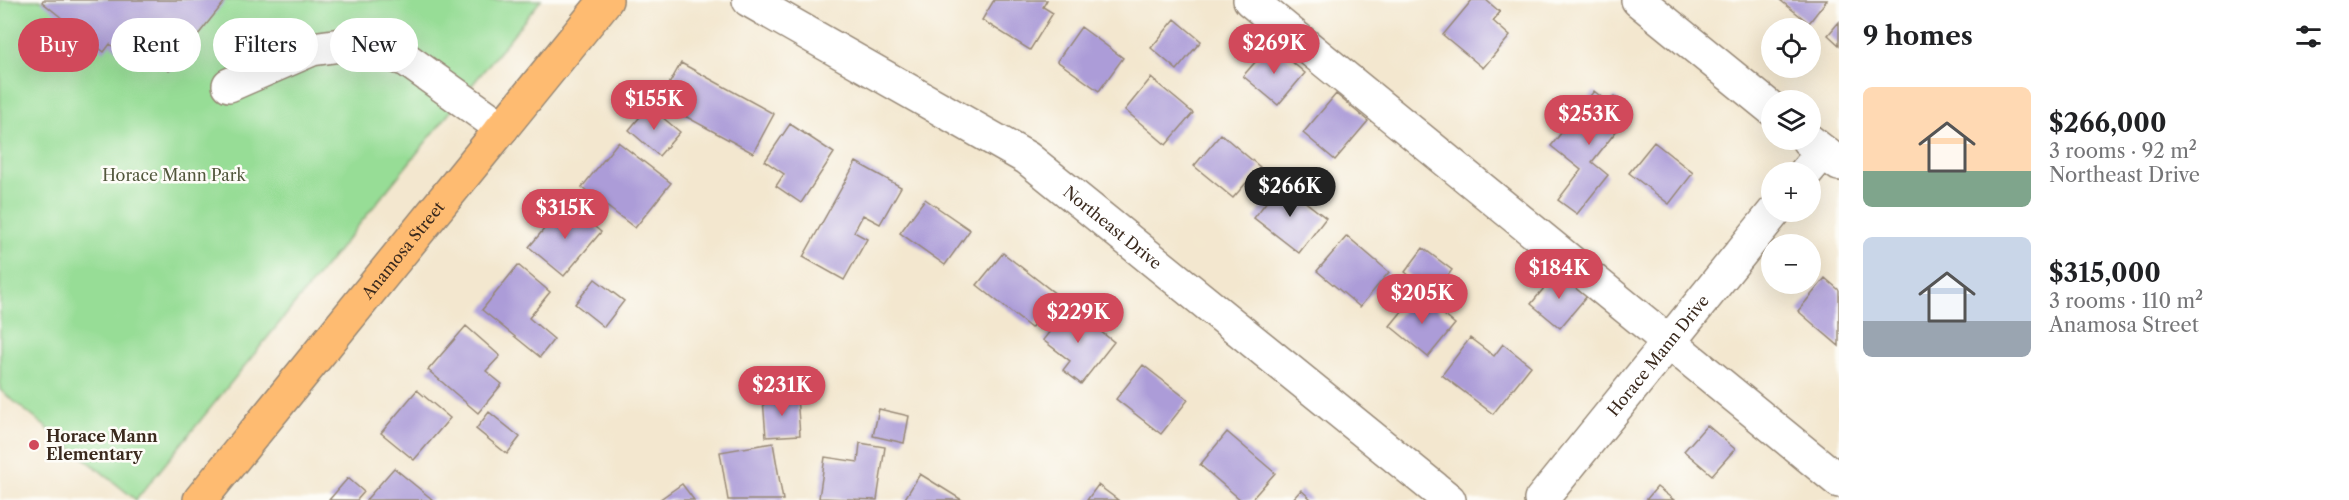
<!DOCTYPE html>
<html lang="en">
<head>
<meta charset="utf-8">
<style>
	body { margin:0; font-family:"Libre Caslon Text",serif; background:#f2f2f2; color:#202124; height:100vh; display:flex; flex-direction:column; font-size:22px; white-space:nowrap }
	* { box-sizing:border-box; margin:0 }
	p { font-size:20px; color:#757577 }
	.icon { flex:none; width:33px; height:33px; fill:none; stroke:currentColor; stroke-width:2; stroke-linecap:round; stroke-linejoin:round }
	.map { position:relative; flex:1; overflow:hidden }
	.details { display:flex; flex-direction:column; background:#fff; width:510px }
	.details>* { flex:none }
	.hud { position:absolute; left:18px; top:18px; width:570px; height:54px; display:flex; gap:12px }
	.tools { position:absolute; left:1761px; top:18px; display:grid; gap:12px }
	.tools a { display:grid; place-items:center; width:60px; height:60px; border-radius:50%; background:#fff; box-shadow:0 6px 24px #0002; font-size:30px }
	.price { position:absolute; translate:-50% -51px; padding:0 14px; border-radius:21px; background:#d1495b; color:#fff; font-size:20px; line-height:39px; filter:drop-shadow(0 2px 3px #0008) }
	.price::after { content:''; position:absolute; left:50%; top:36px; width:18px; height:14px; margin-left:-9px; background:inherit; clip-path:polygon(0 0,100% 0,50% 100%) }
	.price.on { background:#222; color:#fff }
	ul { padding:0; list-style:none }
	li { display:flex; align-items:center; gap:18px; height:150px; padding:0 24px }
	li span { display:grid; place-items:center; flex:none; width:168px; height:120px; border-radius:9px; color:#555 }
	li>.icon { margin-inline-start:auto }
	span .icon { width:72px; height:72px; fill:#fffc; stroke-width:1 }
	li b { font-size:26px }
	h2 { display:flex; justify-content:space-between; align-items:center; height:72px; padding:0 24px; font-size:26px }
	.chip { padding:0 21px; border-radius:27px; background:#fff; box-shadow:0 6px 24px #0002; font-size:21px; line-height:54px }
	.chip.on { background:#d1495b; color:#fff }
	main { display:flex; flex:1; min-height:0 }
	.map>svg:first-child { display:block }
	.green { fill:#97dd96; stroke:#69845a; stroke-width:1.5 }
	.building { fill:#ac9cd8 }
	.lines { fill:none; stroke-linecap:round; stroke-linejoin:round }
	.minor-casing { stroke:#978876; stroke-width:36 }
	.major-casing { stroke:#978876; stroke-width:36 }
	.minor { stroke:#fff; stroke-width:33 }
	.major { stroke:#febb71; stroke-width:33 }
	.poi-dot { fill:#d1495b; stroke:#fdfcf7; stroke-width:2 }
	.labels { text-anchor:middle; dominant-baseline:central; stroke-width:5; stroke-linejoin:round; paint-order:stroke }
	.park-label { font-size:16px; fill:#52573c; stroke:#fdfcf7 }
	.street-label { font-size:16px; fill:#3b2a1e; stroke:#fdfcf7 }
	.poi-label { font-size:16px; font-weight:bold; fill:#3b2a1e; stroke:#fdfcf7; text-anchor:start }
</style>
</head>
<body>
<main>
<div class="map">
<svg width="1839" height="500" viewBox="0 0 1839 500">
	<rect width="100%" height="100%" fill="#fdfcf7"/>
	<filter id="ink" filterUnits="userSpaceOnUse"><feTurbulence type="fractalNoise" baseFrequency=".0167" numOctaves="2"/><feDisplacementMap in="SourceGraphic" scale="12" xChannelSelector="R" yChannelSelector="G"/><feConvolveMatrix kernelMatrix="1 2 1 2 8 2 1 2 1" color-interpolation-filters="sRGB"/></filter>
	<filter id="wash" filterUnits="userSpaceOnUse"><feTurbulence type="fractalNoise" baseFrequency=".008" numOctaves="4" result="noise"/><feDisplacementMap in="SourceGraphic" scale="24" xChannelSelector="R" yChannelSelector="G"/><feGaussianBlur stdDeviation="1.35" result="paint"/><feColorMatrix in="noise" values="0 0 0 0 0 0 0 0 0 0 0 0 0 0 0 0 0 1.4 0 .05"/><feComposite in="paint" operator="in"/></filter>
	<g filter="url(#wash)">
		<rect width="100%" height="100%" fill="#f3e7cf"/>
		<path class="green" d="M0 0H541L136 500 0 390Z"/>
		<g id="blocks">
			<path class="building" d="M43 0H226L169 71 137 46 127 58 110 44 104 52 42 2Z
				M994 0H1047L1043 7 1053 13 1030 50 982 20Z
				M1472 0H1486L1500 12 1493 21 1510 36 1483 68 1443 35Z
				M1780 0H1827L1809 23Z
				M1175 19 1201 41 1177 70 1151 48Z
				M1839 22V45L1828 35Z
				M1081 27 1123 58 1099 91 1057 61Z
				M1271 44 1305 73 1278 105 1243 76Z
				M681 63 774 114 753 153 659 102Z
				M1151 78 1193 113 1166 145 1125 110Z
				M1594 91 1609 103 1614 96 1632 111 1592 162 1608 175 1577 214 1558 200 1581 170 1551 146Z
				M1336 94 1368 121 1335 160 1303 133Z
				M649 106 680 132 659 156 629 130Z
				M790 124 834 153 801 203 776 186 784 174 765 161Z
				M1221 134 1260 167 1233 198 1194 166Z
				M618 142 671 183 635 228 582 187Z
				M1654 142 1693 173 1669 204 1629 173Z
				M856 162 901 187 880 224 863 215 854 232 867 239 844 280 803 257Z
				M1281 183 1326 218 1299 253 1254 218Z
				M925 199 970 230 945 265 900 233Z
				M566 203 601 232 564 276 529 247Z
				M1347 236 1389 272 1360 307 1317 271Z
				M1423 248 1452 270 1433 295 1405 272Z
				M1003 253 1057 295 1031 328 977 285Z
				M518 265 550 292 529 318 554 339 540 357 482 310Z
				M1557 272 1587 296 1560 328 1531 304Z
				M1825 278 1839 290V346L1798 311Z
				M595 279 624 301 604 327 575 304Z
				M1417 293 1455 324 1428 357 1390 326Z
				M1069 307 1114 342 1081 384 1063 370 1070 361 1043 340Z
				M466 326 500 356 486 371 502 384 478 413 428 370Z
				M1470 338 1494 356 1503 344 1531 366 1493 414 1442 375Z
				M1143 365 1188 400 1161 434 1116 399Z
				M417 390 450 418 414 460 381 433Z
				M797 397 800 435 766 437 763 399Z
				M879 409 909 416 904 443 873 436Z
				M489 412 520 437 507 454 476 429Z
				M1707 425 1735 449 1712 475 1684 451Z
				M1227 432 1275 473 1251 500H1241L1200 465Z
				M773 443 783 500H728L720 452Z
				M860 443 885 447 877 500 819 498 825 457 858 462Z
				M394 468 433 500H366Z
				M920 474 962 500H904Z
				M348 478 364 492 357 500H329Z
				M682 484 694 500H659Z
				M1098 485 1118 500H1087Z
				M1657 487 1674 500H1646Z
				M1301 490 1312 500H1292Z"/>
		</g>
	</g>
	<g filter="url(#ink)">
		<use href="#blocks" fill-opacity="0" stroke="#978876" stroke-width="1.5"/>
		<g class="lines">
			<g class="minor-casing">
				<g id="minor">
					<path id="s1" d="M749 0 1027 158 1449 500"/>
					<path d="M1250 0 1839 481"/>
					<path d="M1638 0 1772 109"/>
					<path d="M229 85 312 49 348 44 373 48 407 60 502 128"/>
					<path d="M1808 140 1839 164"/>
					<path d="M1806 172 1823 152"/>
					<path id="s2" d="M1541 500 1774 212"/>
				</g>
			</g>
			<g class="major-casing">
				<g id="major">
					<path id="s3" d="M200 500 606 0"/>
				</g>
			</g>
			<use href="#minor" class="minor"/>
			<use href="#major" class="major"/>
		</g>
	</g>
	<circle class="poi-dot" cx="34" cy="445" r="6"/>
	<g class="labels">
		<g class="park-label">
			<text x="174" y="175">Horace Mann Park</text>
		</g>
		<g class="street-label">
			<text stroke="none"><textPath href="#s1" startOffset="430">Northeast Drive</textPath></text>
			<text stroke="none"><textPath href="#s3" startOffset="322">Anamosa Street</textPath></text>
			<text stroke="none"><textPath href="#s2" startOffset="186">Horace Mann Drive</textPath></text>
		</g>
		<g class="poi-label">
			<text x="46" y="436">Horace Mann<tspan x="46" dy="18">Elementary</tspan></text>
		</g>
	</g>
</svg>
<div class="tools">
<a><svg class="icon" aria-label="locate" viewBox="0 0 24 24"><circle cx="12" cy="12" r="6"/><path d="M12 2v4M12 18v4M2 12h4M18 12h4"/></svg></a>
<a><svg class="icon" aria-label="layers" viewBox="0 0 24 24"><path d="M12 4l9 5-9 5-9-5zM3 14l9 5 9-5"/></svg></a>
<a>+</a>
<a>−</a>
</div>
<b class="price" style="left:1274px;top:75px">$269K</b>
<b class="price" style="left:654px;top:131px">$155K</b>
<b class="price" style="left:1589px;top:146px">$253K</b>
<b class="price on" style="left:1290px;top:218px">$266K</b>
<b class="price" style="left:565px;top:240px">$315K</b>
<b class="price" style="left:1559px;top:300px">$184K</b>
<b class="price" style="left:1422px;top:325px">$205K</b>
<b class="price" style="left:1078px;top:344px">$229K</b>
<b class="price" style="left:782px;top:417px">$231K</b>
<div class="hud">
<a class="chip on">Buy</a>
<a class="chip">Rent</a>
<a class="chip">Filters</a>
<a class="chip">New</a>
</div>
</div>
<section class="details">
<h2>9 homes<svg class="icon" aria-label="filters" viewBox="0 0 24 24"><path d="M4 7h16M4 17h16"/><circle cx="9" cy="7" r="2"/><circle cx="15" cy="17" r="2"/></svg></h2>
<ul>
<li><span style="background:linear-gradient(#ffd9b3 70%,#7fa58c 0)"><svg class="icon" aria-label="home" viewBox="0 0 24 24"><path d="M3 11l9-7 9 7M6 9v11h12V9"/></svg></span><div><b>$266,000</b><p>3 rooms · 92 m²</p><p>Northeast Drive</p></div></li>
<li><span style="background:linear-gradient(#c9d6e8 70%,#9aa5b1 0)"><svg class="icon" aria-label="home" viewBox="0 0 24 24"><path d="M3 11l9-7 9 7M6 9v11h12V9"/></svg></span><div><b>$315,000</b><p>3 rooms · 110 m²</p><p>Anamosa Street</p></div></li>
</ul>
</section>
</main>
</body>
</html>
